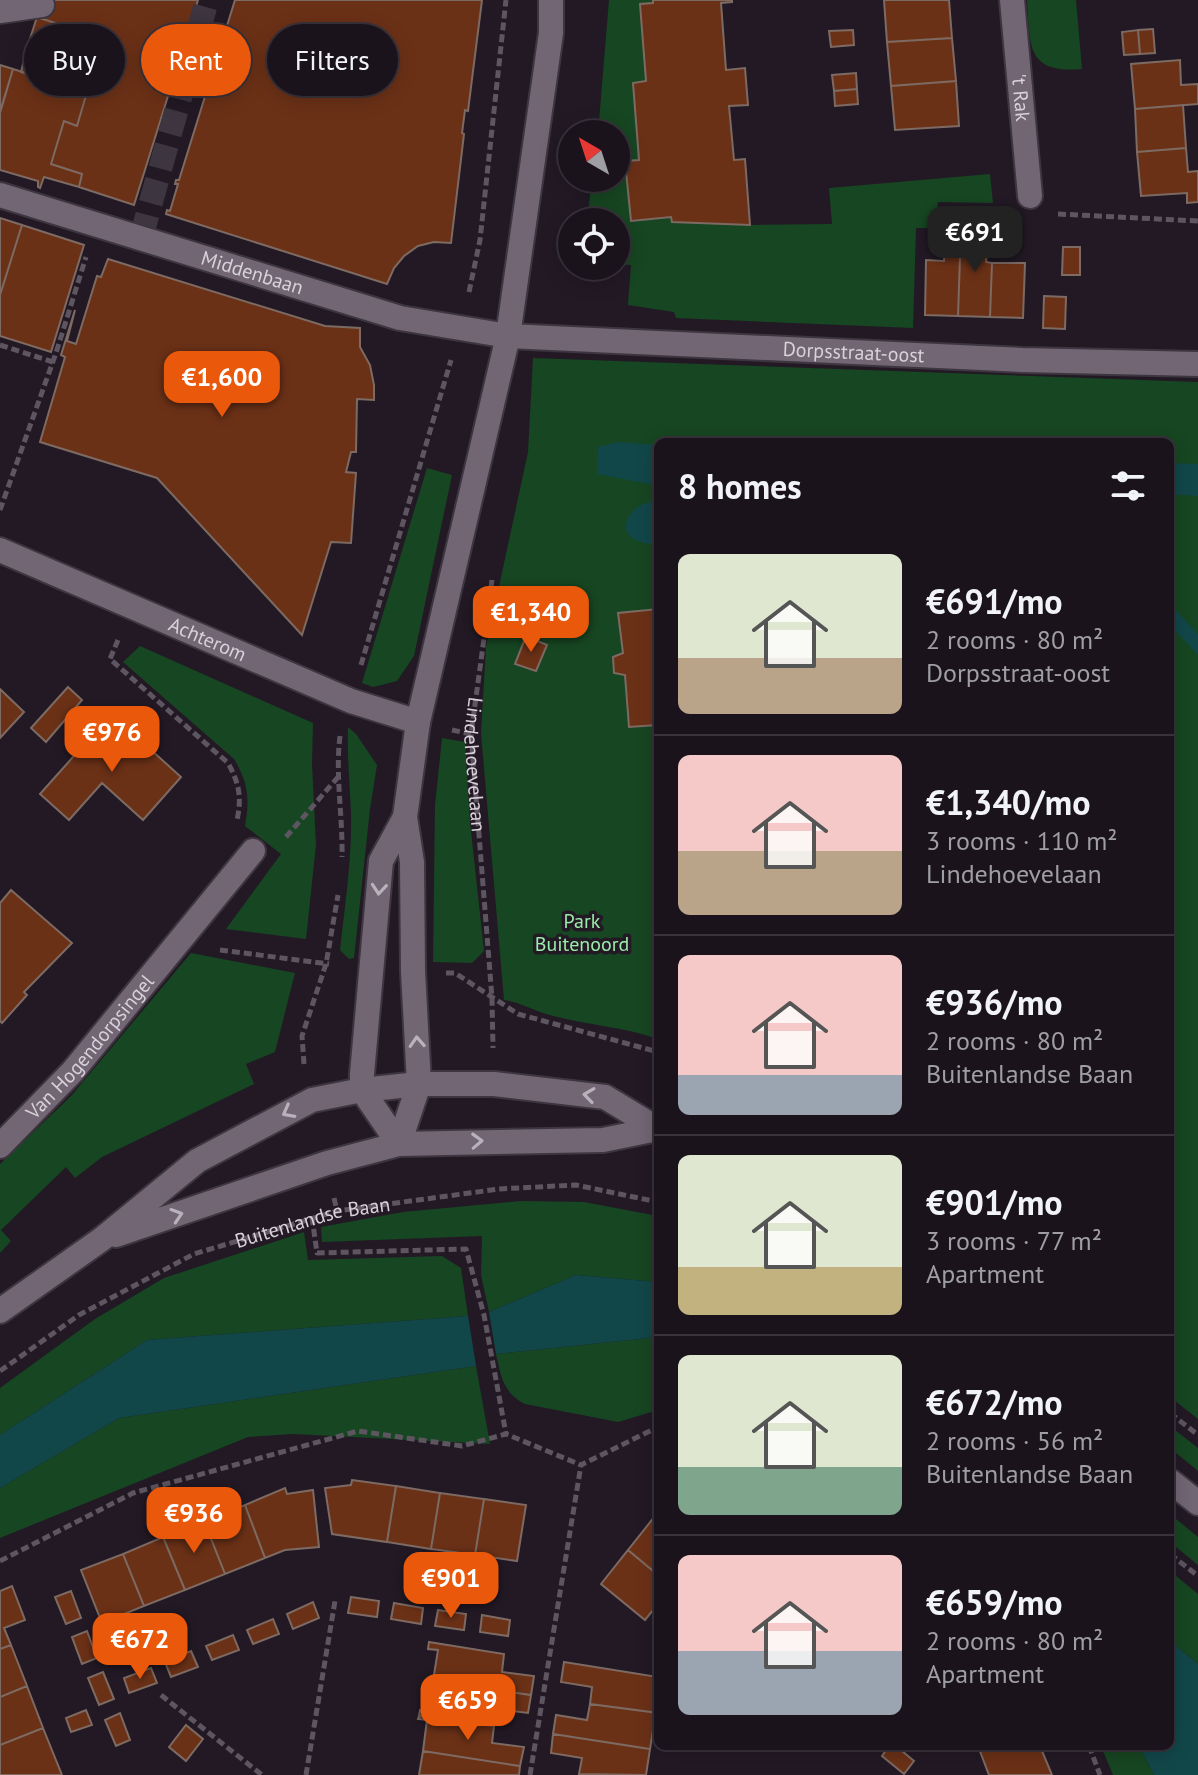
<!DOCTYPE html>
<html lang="en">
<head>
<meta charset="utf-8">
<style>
	body { margin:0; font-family:"PT Sans",sans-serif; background:#231c25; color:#f1f3f6; height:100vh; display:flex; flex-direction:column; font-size:30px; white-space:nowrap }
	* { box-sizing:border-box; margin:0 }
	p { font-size:26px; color:#9f9ea3 }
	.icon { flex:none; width:44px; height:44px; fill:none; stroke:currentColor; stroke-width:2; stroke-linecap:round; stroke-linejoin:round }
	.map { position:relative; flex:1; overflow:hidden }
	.details { position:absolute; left:654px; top:438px; width:520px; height:1312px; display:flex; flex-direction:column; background:#1a131c; border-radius:12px; box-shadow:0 4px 20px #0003,0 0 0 2px #38323b }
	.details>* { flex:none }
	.top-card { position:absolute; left:24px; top:24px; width:510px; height:72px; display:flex; gap:16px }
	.needle { width:52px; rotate:321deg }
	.buttons { position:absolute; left:558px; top:120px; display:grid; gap:16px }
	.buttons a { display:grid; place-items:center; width:72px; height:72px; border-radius:50%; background:#1a131c; box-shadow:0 4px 20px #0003,0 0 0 2px #38323b; font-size:40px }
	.price { position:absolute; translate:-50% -68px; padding:0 18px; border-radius:16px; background:#ea580c; color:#fff; font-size:26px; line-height:52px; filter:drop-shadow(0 2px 4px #0008) }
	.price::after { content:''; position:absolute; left:50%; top:48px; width:24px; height:18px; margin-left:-12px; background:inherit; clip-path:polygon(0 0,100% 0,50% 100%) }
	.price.on { background:#222; color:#fff }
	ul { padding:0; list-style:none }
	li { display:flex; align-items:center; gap:24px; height:200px; padding:0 24px }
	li+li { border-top:2px solid #38323b }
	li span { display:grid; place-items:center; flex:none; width:224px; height:160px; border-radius:12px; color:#555 }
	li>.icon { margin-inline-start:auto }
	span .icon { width:96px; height:96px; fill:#fffc; stroke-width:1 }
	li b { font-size:34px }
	h2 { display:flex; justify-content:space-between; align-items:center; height:96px; padding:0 24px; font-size:34px }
	.chip { padding:0 28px; border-radius:36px; background:#1a131c; box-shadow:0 4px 20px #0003,0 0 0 2px #38323b; font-size:28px; line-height:72px }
	.chip.on { background:#ea580c; color:#fff }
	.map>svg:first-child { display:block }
	.green { fill:#174622 }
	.water { fill:#12474a }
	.building { fill:#6b3117; stroke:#7d6a62; stroke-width:2 }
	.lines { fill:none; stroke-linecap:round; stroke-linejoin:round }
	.minor-tunnel { stroke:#3d3540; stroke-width:24; stroke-dasharray:24 12; stroke-linecap:butt }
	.minor-casing { stroke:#3d353f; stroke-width:28 }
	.path { stroke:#5d5560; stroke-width:5; stroke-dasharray:8 4; stroke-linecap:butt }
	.minor { stroke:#726675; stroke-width:24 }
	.oneway { stroke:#b9b1bc }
	.labels { text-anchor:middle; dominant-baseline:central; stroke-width:7; stroke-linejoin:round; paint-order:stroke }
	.street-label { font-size:20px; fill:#d8d1da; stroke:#221925 }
	.park-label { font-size:20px; fill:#9beba9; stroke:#221925 }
</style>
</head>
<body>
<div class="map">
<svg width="1198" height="1775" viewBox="0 0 1198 1775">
	<rect width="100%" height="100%" fill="#221925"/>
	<path class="green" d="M609 0H653V3L640 5 646 81 633 83 639 160 626 161 631 221 671 217 672 222 750 225 832 224 829 188 990 174 993 203 938 202 936 228H916L913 328 676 318 674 312 628 305 631 265 616 264V222H587L592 178H616V134H598Z
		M1027 0H1076L1082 69C1026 74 1030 45 1027 0Z
		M533 358 1198 382V1419L1170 1397V442H658V1039C621 1026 583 1025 546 1014 531 1009 519 1002 504 1000L481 733 486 647 528 452Z
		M427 468 452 475 414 656 397 681 373 687 362 683Z
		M140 646 313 723 312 764 316 845 306 939 226 929 281 854 245 826C250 799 248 782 234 759L123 662Z
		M348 727 356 734 377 765 370 809 354 958 349 959 340 950C345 905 352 859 351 814 350 785 347 757 348 727Z
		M442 738 465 742 470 822 484 951 472 963 433 962 435 805Z
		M191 953 295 973 275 1052 246 1064 254 1084 102 1157 75 1178 66 1167 1 1230 11 1241 0 1253V1164L71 1096Z
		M521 1201 584 1202 658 1216V1282L576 1275 489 1312 481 1275 482 1236 322 1242 321 1227 403 1212Z
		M304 1232 308 1260 442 1256 461 1268 468 1316 147 1340 0 1435V1388L95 1319 164 1278Z
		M658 1337V1410L618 1422 525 1404C503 1393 501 1376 496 1354Z
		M476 1366 490 1444 293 1434 248 1437 0 1538V1488L119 1418Z
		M1170 1426 1198 1448V1471L1170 1448Z
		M1170 1514 1198 1537V1565L1170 1542Z
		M1170 1571 1198 1594V1664L1170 1641Z
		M1101 1746H1139L1154 1775H1113Z"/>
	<path class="water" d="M617 442 658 445V488L655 485 597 474 598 447Z
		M1170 463 1198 464V496L1170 494Z
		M658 500V544C636 545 613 532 634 510 640 503 650 503 658 500Z
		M1170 604 1198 634V655L1170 625Z
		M576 1275 658 1282V1337L496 1354 489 1312Z
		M468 1316 476 1366 119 1418 0 1488V1435L147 1340Z
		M1170 1641 1198 1664V1775H1154L1139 1746H1170Z"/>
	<path class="building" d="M43 0H198L134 205 79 187 82 174 51 164 64 121 77 126 87 92 21 72 27 48 57 58 67 27 37 17Z
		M235 0H482L468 111 465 110 462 133 464 134 451 243 434 242 418 246 404 256 394 268 387 284 166 214 167 210 170 211 178 184H175L176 180H179Z
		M653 0H732V2L721 3 726 70 745 68 748 105 729 106 734 160 745 159 750 225 672 222 671 217 631 221 625 161 639 160 633 83 646 81 640 4 653 3Z
		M884 0H949L952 38 887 42Z
		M37 17 67 27 57 58 27 48Z
		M1153 29 1155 53 1140 54 1138 30Z
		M853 30 854 45 831 47 829 31Z
		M1138 30 1140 54 1124 55 1122 32Z
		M952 38 956 81 891 86 887 42Z
		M1180 60 1181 85 1198 84V104L1135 109 1131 64Z
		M0 65 13 69 0 112Z
		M13 69 87 92 77 126 64 121 51 164 82 174 79 187 44 177 40 188 38 187V181L0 170V113Z
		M856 73 857 89 834 91 832 75Z
		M956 81 959 126 895 130 891 86Z
		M857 89 858 104 835 106 834 91Z
		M1183 105 1186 148 1137 152 1135 109Z
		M1186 148 1188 172 1198 171V202L1187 203V193L1141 196 1137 152Z
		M0 218 22 225 0 295Z
		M22 225 84 245 51 352 0 336V295Z
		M945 227 961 228 958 316 925 315 926 260 944 261Z
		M961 228 990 229 986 262 992 263 990 317 958 316Z
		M1063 247H1080V275H1062Z
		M108 259 325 326 360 328V347L370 365 374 385V400L357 399 356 452H351L346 472 356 473 351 543 331 542 302 635 157 478 40 442 65 357 61 355 75 310 67 341 76 344 97 276 101 277Z
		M992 263H1025L1023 318 990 317Z
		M1044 296 1066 297 1065 329 1043 328Z
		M658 609 657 725 629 727 625 675 614 673 613 657 623 653 618 613Z
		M526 636 547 645 536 671 515 664Z
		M68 687 82 700 46 742 31 728Z
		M0 689 24 712 0 738Z
		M106 720 133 744 139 739 181 777 143 820 102 783 69 820 40 794Z
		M11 890 72 943 24 992 27 995 2 1023 0 1021V903Z
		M352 1480 396 1486 387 1542 332 1534 325 1488 351 1485Z
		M396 1486 440 1493 431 1549 387 1542Z
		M285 1488 287 1494 313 1490 319 1547 285 1550 265 1558 245 1505Z
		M440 1493 484 1499 475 1555 431 1549Z
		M484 1499 526 1505 517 1561 475 1555Z
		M245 1505 265 1558 225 1574 204 1521Z
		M655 1516 658 1519V1575L628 1550Z
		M204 1521 225 1574 185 1590 163 1537Z
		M163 1537 185 1590 144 1606 123 1554Z
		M628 1550 658 1575V1604L645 1620 601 1584Z
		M123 1554 144 1606 102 1623 81 1570Z
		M12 1586 25 1620 4 1628 11 1645 0 1649V1591Z
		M71 1591 81 1618 66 1624 55 1597Z
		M351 1597 379 1601 377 1617 348 1613Z
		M313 1602 319 1618 293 1629 287 1614Z
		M394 1603 423 1608 421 1624 391 1619Z
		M438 1610 466 1614 464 1630 435 1626Z
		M482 1615 510 1620 508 1636 480 1632Z
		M273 1619 279 1634 253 1644 247 1630Z
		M87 1631 97 1658 82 1664 72 1637Z
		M233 1635 239 1650 212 1660 206 1646Z
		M429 1642 504 1654 502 1672 534 1676 531 1695 433 1681 438 1650 428 1649Z
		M11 1645 27 1686 0 1697V1649Z
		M191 1651 198 1667 171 1677 165 1662Z
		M564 1662 658 1677 656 1708 658 1713 590 1704 592 1687 561 1682Z
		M151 1668 157 1683 129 1693 124 1678Z
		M103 1672 114 1699 99 1705 88 1678Z
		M433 1681 531 1695 528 1713 497 1709 494 1726 419 1716 420 1710 429 1711Z
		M27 1686 43 1728 0 1745V1697Z
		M590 1704 658 1713V1719L655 1718 650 1749 553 1734 556 1715 587 1720Z
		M86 1710 92 1725 71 1732 66 1718Z
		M120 1713 130 1740 116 1746 105 1720Z
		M419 1716 494 1726 492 1743 524 1747 520 1766 423 1751 427 1720 418 1719Z
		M186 1725 203 1739 186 1761 169 1747Z
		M43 1728 62 1775H0V1745Z
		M553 1734 650 1749 646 1775 579 1774 582 1758 551 1753Z
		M889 1746H896L914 1761 904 1774 882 1756Z
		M978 1746H1040L1052 1775H989Z
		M423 1751 520 1766 519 1775H419Z"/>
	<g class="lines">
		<path class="minor-tunnel" d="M141 238 207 0"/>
		<g class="minor-casing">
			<g id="minor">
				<path id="s3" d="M1012 0 1030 196"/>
				<path d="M0 11 42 5"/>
				<path id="s4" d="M0 195 400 318 508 336 1022 360 1198 364"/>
				<path id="s5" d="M0 550 351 701 418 722"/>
				<path d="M399 1144 419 1084 413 971 412 862 405 817 418 722 508 336 551 33V0"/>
				<path d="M399 1144 362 1090V1074L381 861 405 817"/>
				<path id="s6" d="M0 1146 73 1071 253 851"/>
				<path d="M116 1235 327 1163 399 1144 603 1140 657 1129"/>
				<path d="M0 1311 102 1239 197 1161 312 1100 362 1090 419 1084H494L605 1097 658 1129"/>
				<path d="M1170 1481 1198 1503"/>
			</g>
		</g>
		<g class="path">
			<path d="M1058 214 1198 221"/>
			<path d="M469 292 480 240 506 0"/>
			<path d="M0 345 53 362"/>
			<path d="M0 510 56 353 86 257"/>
			<path id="s1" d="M492 580 471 734 492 998 493 1048"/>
			<path d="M118 640 110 659 228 763C239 783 242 797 237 820"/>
			<path d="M361 665 451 360"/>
			<path d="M452 730 471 734"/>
			<path d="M340 736C335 776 343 817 342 857"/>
			<path d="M286 837 339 776"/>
			<path d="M220 950 329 964"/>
			<path d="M446 973H455L518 1014 658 1052"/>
			<path d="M304 1064 302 1036 326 964 338 895"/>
			<path d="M334 1198 337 1211"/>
			<path d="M312 1217 317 1253 466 1249 484 1315 506 1434"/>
			<path id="s2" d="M0 1371 79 1315 194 1254 337 1211 499 1189 576 1185 658 1202"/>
			<path d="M1170 1413 1198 1435"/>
			<path d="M1170 1554 1198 1576"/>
			<path d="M0 1561 133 1493 358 1431 462 1446 506 1434 581 1465 658 1427"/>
			<path d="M161 1695 262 1775"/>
			<path d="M1089 1746 1100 1775"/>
			<path d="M306 1775 335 1601"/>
			<path d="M530 1775 581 1465"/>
		</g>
		<use href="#minor" class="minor"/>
	</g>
	<defs><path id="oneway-chevron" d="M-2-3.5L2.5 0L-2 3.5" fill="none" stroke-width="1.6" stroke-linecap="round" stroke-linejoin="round" transform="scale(2)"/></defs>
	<g class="oneway">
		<use href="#oneway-chevron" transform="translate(379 889) rotate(95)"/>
		<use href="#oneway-chevron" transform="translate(417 1042) rotate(-93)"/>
		<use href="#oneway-chevron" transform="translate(589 1095) rotate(-172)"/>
		<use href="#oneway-chevron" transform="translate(288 1112) rotate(152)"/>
		<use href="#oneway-chevron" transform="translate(477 1141) rotate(-2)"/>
		<use href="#oneway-chevron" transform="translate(177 1215) rotate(-18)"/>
	</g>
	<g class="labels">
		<g class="street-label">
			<text stroke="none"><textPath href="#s3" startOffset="98">'t Rak</textPath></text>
			<text stroke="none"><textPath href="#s4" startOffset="264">Middenbaan</textPath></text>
			<text stroke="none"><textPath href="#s4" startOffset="874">Dorpsstraat-oost</textPath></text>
			<text stroke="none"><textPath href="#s5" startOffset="226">Achterom</textPath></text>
			<text stroke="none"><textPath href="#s1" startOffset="186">Lindehoevelaan</textPath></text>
			<text stroke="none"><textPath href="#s6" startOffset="134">Van Hogendorpsingel</textPath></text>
			<text stroke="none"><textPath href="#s2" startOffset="350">Buitenlandse Baan</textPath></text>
		</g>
		<g class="park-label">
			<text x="582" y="921">Park<tspan x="582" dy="23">Buitenoord</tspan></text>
		</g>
	</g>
</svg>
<div class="buttons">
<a><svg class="needle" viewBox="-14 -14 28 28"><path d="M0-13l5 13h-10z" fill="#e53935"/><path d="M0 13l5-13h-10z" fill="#9f9ea3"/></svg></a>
<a><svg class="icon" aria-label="locate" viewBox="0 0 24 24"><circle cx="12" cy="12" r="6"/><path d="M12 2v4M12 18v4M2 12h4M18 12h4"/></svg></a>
</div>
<b class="price on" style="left:975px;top:274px">€691</b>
<b class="price" style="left:222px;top:419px">€1,600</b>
<b class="price" style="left:531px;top:654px">€1,340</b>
<b class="price" style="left:112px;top:774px">€976</b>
<b class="price" style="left:194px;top:1555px">€936</b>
<b class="price" style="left:451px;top:1620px">€901</b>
<b class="price" style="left:140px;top:1681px">€672</b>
<b class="price" style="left:468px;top:1742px">€659</b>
<div class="top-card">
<a class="chip">Buy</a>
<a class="chip on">Rent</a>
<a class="chip">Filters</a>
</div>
<section class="details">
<h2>8 homes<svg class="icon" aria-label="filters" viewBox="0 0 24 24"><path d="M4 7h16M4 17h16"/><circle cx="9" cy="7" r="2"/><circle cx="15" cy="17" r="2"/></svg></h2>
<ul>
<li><span style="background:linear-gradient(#dfe7d0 65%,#b9a48a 0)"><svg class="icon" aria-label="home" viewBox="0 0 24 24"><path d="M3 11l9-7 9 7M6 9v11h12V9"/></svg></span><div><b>€691/mo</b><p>2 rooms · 80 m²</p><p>Dorpsstraat-oost</p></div></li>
<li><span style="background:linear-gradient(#f6c9c9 60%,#b9a48a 0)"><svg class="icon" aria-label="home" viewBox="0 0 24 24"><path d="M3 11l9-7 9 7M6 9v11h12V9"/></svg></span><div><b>€1,340/mo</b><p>3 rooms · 110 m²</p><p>Lindehoevelaan</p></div></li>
<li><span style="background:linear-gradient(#f6c9c9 75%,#9aa5b1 0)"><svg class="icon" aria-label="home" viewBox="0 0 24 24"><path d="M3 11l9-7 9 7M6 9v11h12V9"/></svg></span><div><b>€936/mo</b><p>2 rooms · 80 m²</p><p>Buitenlandse Baan</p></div></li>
<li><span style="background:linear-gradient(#dfe7d0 70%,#c2b280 0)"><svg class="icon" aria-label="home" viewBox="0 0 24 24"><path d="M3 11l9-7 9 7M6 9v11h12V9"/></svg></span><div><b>€901/mo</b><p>3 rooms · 77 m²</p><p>Apartment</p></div></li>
<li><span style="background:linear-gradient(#dfe7d0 70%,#7fa58c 0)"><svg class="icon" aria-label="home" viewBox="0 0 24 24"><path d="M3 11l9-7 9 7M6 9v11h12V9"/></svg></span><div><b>€672/mo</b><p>2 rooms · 56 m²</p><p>Buitenlandse Baan</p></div></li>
<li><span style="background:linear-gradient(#f6c9c9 60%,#9aa5b1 0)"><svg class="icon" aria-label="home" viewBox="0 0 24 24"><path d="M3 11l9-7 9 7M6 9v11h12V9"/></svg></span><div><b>€659/mo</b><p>2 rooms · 80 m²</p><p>Apartment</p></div></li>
</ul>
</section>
</div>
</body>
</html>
